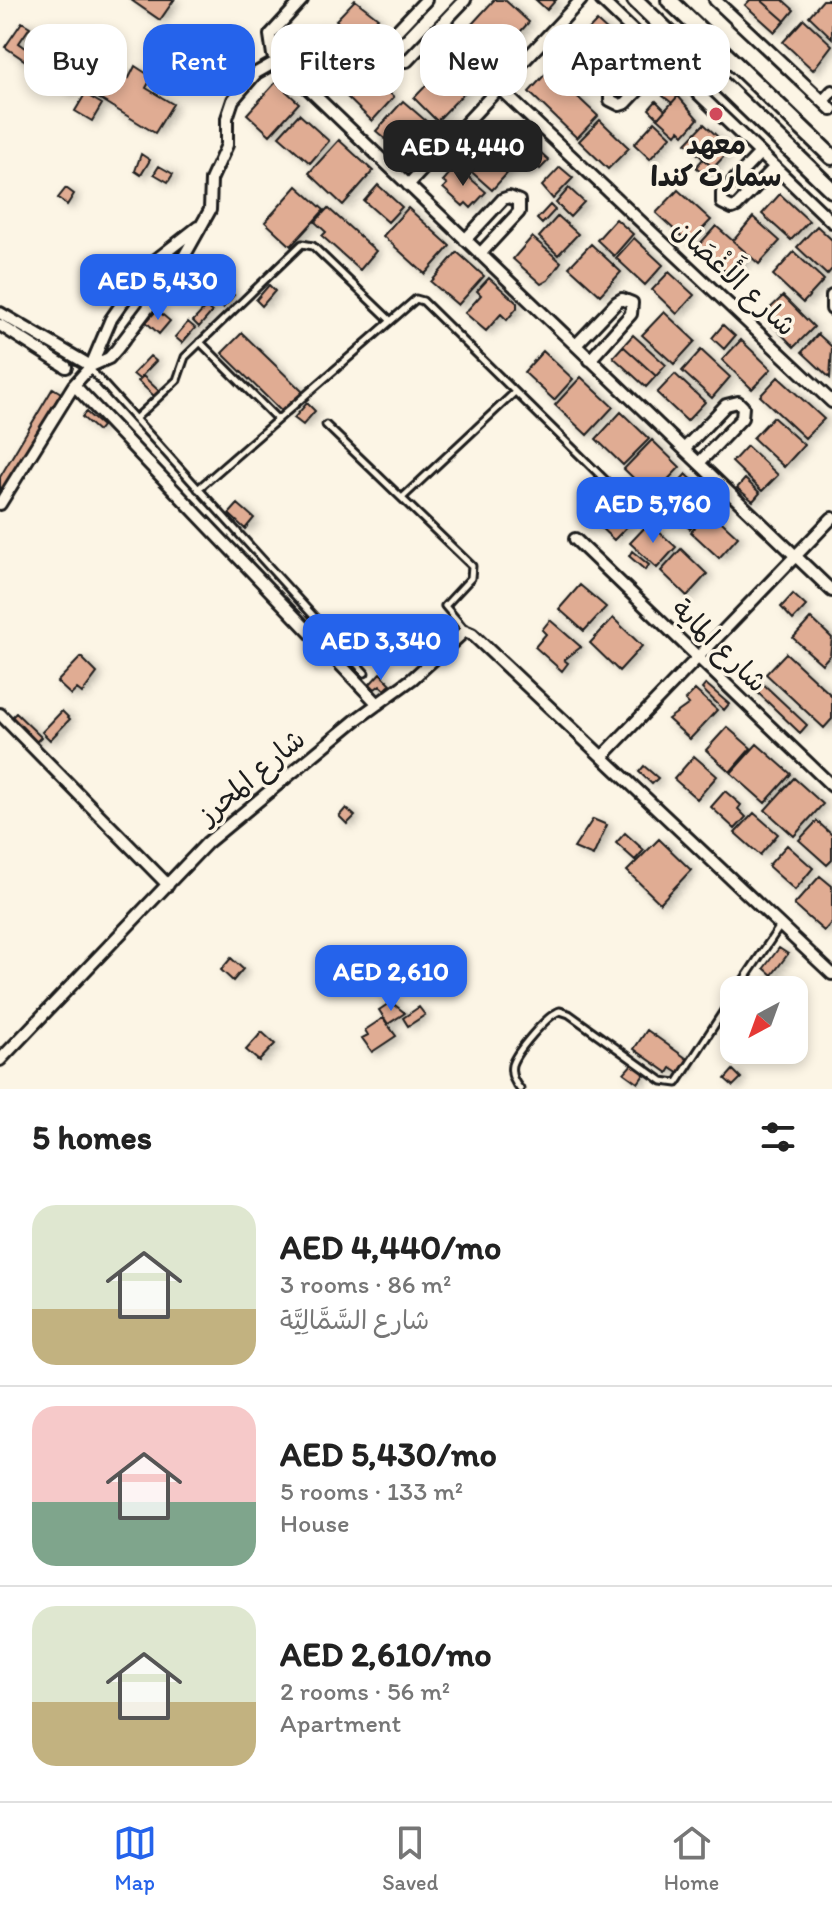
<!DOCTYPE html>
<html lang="en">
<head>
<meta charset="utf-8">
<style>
	body { margin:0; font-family:Itim,"Playpen Sans Arabic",sans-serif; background:#f6f6f6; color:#222; height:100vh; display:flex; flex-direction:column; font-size:30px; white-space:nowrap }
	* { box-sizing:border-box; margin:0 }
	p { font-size:26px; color:#767676 }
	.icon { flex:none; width:44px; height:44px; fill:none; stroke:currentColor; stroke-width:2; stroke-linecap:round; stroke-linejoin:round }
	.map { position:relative; height:1089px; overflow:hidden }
	.sheet { display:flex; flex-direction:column; background:#fff; flex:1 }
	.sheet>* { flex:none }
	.guide { position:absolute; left:24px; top:24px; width:784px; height:72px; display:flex; gap:16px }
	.needle { width:52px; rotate:221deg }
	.buttons { position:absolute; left:720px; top:976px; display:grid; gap:16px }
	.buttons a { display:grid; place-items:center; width:88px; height:88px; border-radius:16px; background:#fff; box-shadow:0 4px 12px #0003; font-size:40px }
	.price { position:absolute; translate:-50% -68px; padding:0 18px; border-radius:16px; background:#2563eb; color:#fff; font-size:26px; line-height:52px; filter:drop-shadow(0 2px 4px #0008) }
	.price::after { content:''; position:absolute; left:50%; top:48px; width:24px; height:18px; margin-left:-12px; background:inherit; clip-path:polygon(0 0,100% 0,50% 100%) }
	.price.current { background:#222; color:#fff }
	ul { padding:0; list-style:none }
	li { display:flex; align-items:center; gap:24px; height:200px; padding:0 32px }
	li+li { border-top:2px solid #e0e0e0 }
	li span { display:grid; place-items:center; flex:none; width:224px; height:160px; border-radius:24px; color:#555 }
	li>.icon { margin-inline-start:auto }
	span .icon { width:96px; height:96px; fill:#fffc; stroke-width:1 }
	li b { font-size:34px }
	h2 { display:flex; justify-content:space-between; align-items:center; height:96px; padding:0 32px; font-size:34px }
	.tag { padding:0 28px; border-radius:24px; background:#fff; box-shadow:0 4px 12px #0003; font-size:28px; line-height:72px }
	.tag.current { background:#2563eb; color:#fff }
	.dock { display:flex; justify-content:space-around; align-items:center; height:112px; border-top:2px solid #e0e0e0; background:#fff; font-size:22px; color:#767676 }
	.dock a { display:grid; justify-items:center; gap:4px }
	.dock .current { color:#2563eb }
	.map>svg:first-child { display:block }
	.building { fill:#e0ac93; stroke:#1c1c1c; stroke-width:2; filter:url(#shadow) }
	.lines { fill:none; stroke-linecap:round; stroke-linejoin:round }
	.service-casing { stroke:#1c1c1c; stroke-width:11 }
	.minor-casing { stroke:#1c1c1c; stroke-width:16 }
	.secondary-casing { stroke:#1c1c1c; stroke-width:20 }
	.service { stroke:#fcf5e5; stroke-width:5 }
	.minor { stroke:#fcf5e5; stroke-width:10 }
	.secondary { stroke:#fcf5e5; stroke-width:14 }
	.poi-dot { fill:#d1495b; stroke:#fcf5e5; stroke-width:3 }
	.labels { text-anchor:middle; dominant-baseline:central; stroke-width:7; stroke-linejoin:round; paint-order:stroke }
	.poi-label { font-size:28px; font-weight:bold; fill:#1c1c1c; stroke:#fcf5e5 }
	.street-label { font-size:28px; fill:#1c1c1c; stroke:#fcf5e5 }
</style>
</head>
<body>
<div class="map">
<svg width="832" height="1089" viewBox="0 0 832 1089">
	<defs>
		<filter id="shadow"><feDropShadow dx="4.5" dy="2.5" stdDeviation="4" flood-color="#0004"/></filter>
	</defs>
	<rect width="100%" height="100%" fill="#fcf5e5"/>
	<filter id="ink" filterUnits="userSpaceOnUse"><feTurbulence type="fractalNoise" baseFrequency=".0125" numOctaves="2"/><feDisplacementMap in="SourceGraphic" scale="16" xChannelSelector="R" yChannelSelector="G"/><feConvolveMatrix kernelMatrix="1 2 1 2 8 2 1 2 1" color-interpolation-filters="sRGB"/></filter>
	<g filter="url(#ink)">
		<path class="building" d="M131 0H174L160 20Z
			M355 0 378 18 357 40 336 20Z
			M494 0H505L529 22 503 51 472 24Z
			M536 0H556L547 10Z
			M750 0H761L785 21 775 32 745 5Z
			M761 0H783L794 10 785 21Z
			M823 0H832V38L809 16Z
			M804 19 832 45 813 70 783 42Z
			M597 21 625 47 605 69 576 43Z
			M22 22 30 27 19 43 30 51 41 35 48 41 38 54 43 57 36 68 5 47Z
			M321 26 353 58 326 85 302 61 314 48 307 41Z
			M475 35 499 57 472 86 448 64Z
			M570 42 598 68 579 90 550 64Z
			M90 57 105 69 100 76 85 64Z
			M46 61 57 68 50 78 36 68Z
			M135 66 152 77 146 88 173 104 155 133 98 98 116 70 129 78Z
			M442 69 465 92 437 121 414 98Z
			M549 70 598 116 577 138 529 92Z
			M55 71 67 80 72 73 81 79 71 93 50 78Z
			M368 74 394 97 372 121 347 97Z
			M276 82 299 103 270 135 247 114Z
			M669 89 678 96 672 103 663 96Z
			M85 94 102 104 92 121 75 111Z
			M678 96 698 119 684 135 679 130 676 134 658 118Z
			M403 101 426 121 399 151 376 131Z
			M656 101 665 110 658 118 649 109Z
			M299 114 329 141 310 163 279 136Z
			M600 120 629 148 608 169 579 141Z
			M655 121 671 136 650 159 634 144Z
			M704 124 731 149 713 168 686 143Z
			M520 134 549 160 540 169 535 164 528 171 509 154 516 147 512 143Z
			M339 140 373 171 343 205 309 173Z
			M486 144 512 168 492 190 466 167Z
			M141 154 150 160 141 175 135 171Z
			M703 159 713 168 706 176 696 167Z
			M159 166 173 174 168 182 154 174Z
			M456 166 486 192 471 208 466 203 463 206 443 188 447 184 443 181Z
			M560 167 573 178 553 199 542 186Z
			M378 185 402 207 388 222 364 201Z
			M297 186 324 210 291 246 265 222Z
			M66 188 74 194 67 205 58 198Z
			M569 188 584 202 570 217 556 203Z
			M678 190 711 220 689 243 656 213Z
			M780 194 809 221 791 240 762 214Z
			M550 205 555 210 542 224 537 219Z
			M328 208 376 251 360 270 322 236 326 232 315 222Z
			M408 208 450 246 425 274 383 236Z
			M558 216 578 234 558 255 539 237Z
			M753 217 780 241 759 264 733 241Z
			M616 219 633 234 614 256 597 240Z
			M716 226 749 255 731 276 697 247Z
			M817 226 832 240V269L827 275 797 247Z
			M532 237 561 262 548 280 541 284 513 259Z
			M634 238 663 265 645 285 616 258Z
			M591 244 621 272 600 295 569 267Z
			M457 252 484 276 458 305 431 282Z
			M794 252 824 280 803 303 773 275Z
			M669 272 694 295 677 314 652 290Z
			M489 278 517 303V308L507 320 501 314 486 331 465 313 481 295 477 291Z
			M269 285 275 291 262 306 256 300Z
			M224 286 234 295 223 308 213 299Z
			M783 296 814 327 794 347 763 315Z
			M206 307 212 312 199 327 193 321Z
			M157 310 170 321 159 334 146 322Z
			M664 312 695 341 674 364 642 335Z
			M188 322 195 328 182 343 175 337Z
			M723 325 735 336 724 349 712 338Z
			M242 333 303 392 283 413 222 353Z
			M818 334 832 347 830 378 802 352Z
			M633 335 666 365 656 376 623 346Z
			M741 340 771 369 752 389 722 360Z
			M623 346 656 376 646 387 613 357Z
			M701 350 730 377 712 398 682 371Z
			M543 351 573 379 554 400 524 372Z
			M150 356 156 361 139 379 133 374Z
			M675 374 705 402 687 421 657 393Z
			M143 376 159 391 154 396 138 381Z
			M581 377 613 407 587 435 555 405Z
			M778 377 824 419 805 438 760 396Z
			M53 388 61 393 0 495V477Z
			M307 403 315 411 303 425 294 418Z
			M86 412 102 426 98 431 82 417Z
			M621 412 649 439 623 465 596 439Z
			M773 417 804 445 784 467 753 438Z
			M652 440 680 467 652 496 624 469Z
			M747 446 778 475 762 491 732 462Z
			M686 474 716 501 690 529 661 501Z
			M745 479 760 493 753 501 737 488Z
			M610 484 641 512 614 540 584 512Z
			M238 504 254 518 245 529 229 514Z
			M710 511 738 537 719 558 691 532Z
			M649 523 676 547 657 568 630 543Z
			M681 549 707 574 687 596 661 571Z
			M632 551 649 565 645 570 629 556Z
			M580 585 606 607 584 631 559 609Z
			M793 594 806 606 793 620 781 607Z
			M613 618 642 646 619 671 590 643Z
			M811 618 832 638 830 655 822 664 793 638Z
			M550 620 581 647 564 660 568 663 562 671 535 647 546 634 542 630Z
			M786 653 832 696V719L824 728 766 674Z
			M81 657 97 673 82 693 77 689 71 695 57 682Z
			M380 673 391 684 385 690 380 685 375 689 370 684Z
			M759 680 807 725 800 733 752 687Z
			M706 684 729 704 724 710 702 689Z
			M695 690 717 710 690 739 668 719 689 704 685 700Z
			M62 711 70 719 50 740 42 732Z
			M16 713 41 737 36 742 11 718Z
			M727 727 751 748 730 772 706 750Z
			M757 744 791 774 765 803 731 773Z
			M694 756 717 776 697 799 674 779Z
			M644 766 658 778 652 784 639 772Z
			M794 778 823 804 794 836 765 810Z
			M725 791 741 805 738 809 746 817 735 829 711 807Z
			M346 808 355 816 347 824 339 816Z
			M754 813 778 834 760 855 735 833Z
			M593 819 607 825 593 856 574 848Z
			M817 821 832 835V860L827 865 799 840Z
			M625 833 644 850 635 860 616 843Z
			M659 839 691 870 660 903 627 871Z
			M787 845 813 868 795 890 768 866Z
			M820 876 832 886V922L824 931 794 905Z
			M779 948 788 954 772 975 764 968Z
			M231 958 243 969 233 981 221 970Z
			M391 1002 405 1013 388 1024 379 1010Z
			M419 1007 425 1015 408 1026 403 1018Z
			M383 1018 396 1036 372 1052 362 1038 368 1035 365 1030Z
			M647 1030 690 1061 680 1074 671 1068 668 1073 634 1049Z
			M262 1032 275 1044 259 1061 246 1050Z
			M632 1064 645 1073 638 1083 624 1073Z
			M733 1070 741 1078 733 1086 725 1079Z"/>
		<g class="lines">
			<g class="service-casing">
				<path id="service" d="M200 342 277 419
					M90 369 365 673
					M135 419 177 380 185 357 302 244 313 246 390 320
					M326 425 472 566 471 578 445 606 466 631
					M198 489 416 299 423 301 606 481
					M402 498 515 392
					M737 990 780 926
					M520 1089C514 1082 510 1075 512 1065 516 1052 547 1015 560 1011L569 1014 662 1081 677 1083 734 995"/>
			</g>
			<g class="minor-casing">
				<path id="minor" d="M302 0 270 35 273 55 832 591
					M426 0 386 42 385 49 393 61H407L465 0
					M601 0 832 222
					M715 0 832 110
					M650 47 610 89V100L620 105 626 103 665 62
					M499 88 832 402
					M823 101 832 91
					M760 153 722 193V203L732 208 737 206 775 167
					M408 185 581 0
					M465 240 503 199 509 197 519 201V212L480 254
					M832 296V309
					M0 313 91 366
					M0 325 66 367
					M576 345 617 302 622 299 632 303 631 314 590 360
					M91 366 109 358 117 349 176 271 210 210 211 180 227 145V118L233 100 256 73 279 60
					M74 385 378 704
					M684 449 726 405 738 402 743 407 742 418 699 463
					M0 504 74 385 91 366 111 319 148 266 198 227
					M575 539 832 786
					M0 714 168 885
					M602 757 832 518
					M0 1060 207 843 357 719 412 679 465 631 472 634 832 974"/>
			</g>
			<g class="secondary-casing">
				<path id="secondary" d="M635 0 832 190
					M669 0 832 157"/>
			</g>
			<use href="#service" class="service"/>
			<use href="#minor" class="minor"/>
			<use href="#secondary" class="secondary"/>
		</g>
	</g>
	<circle class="poi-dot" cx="716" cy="114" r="8"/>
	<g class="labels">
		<g class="poi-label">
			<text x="716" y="144">معهد<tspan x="716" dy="32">سمارت كندا</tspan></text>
		</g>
		<g class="street-label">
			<text transform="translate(735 277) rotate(43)">شارع الأَغْصَان</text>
			<text transform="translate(720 645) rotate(44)">شارع الماية</text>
			<text transform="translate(251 776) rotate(-40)">شارع المحرز</text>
		</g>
	</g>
</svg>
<div class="buttons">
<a><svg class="needle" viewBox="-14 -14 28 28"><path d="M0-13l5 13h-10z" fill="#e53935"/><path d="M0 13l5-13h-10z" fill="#767676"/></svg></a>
</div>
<b class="price current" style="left:463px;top:188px">AED 4,440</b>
<b class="price" style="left:158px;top:322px">AED 5,430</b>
<b class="price" style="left:653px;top:545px">AED 5,760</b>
<b class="price" style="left:381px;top:682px">AED 3,340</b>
<b class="price" style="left:391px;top:1013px">AED 2,610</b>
<div class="guide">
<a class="tag">Buy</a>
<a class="tag current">Rent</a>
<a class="tag">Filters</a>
<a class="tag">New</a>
<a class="tag">Apartment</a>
</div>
</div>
<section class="sheet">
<h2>5 homes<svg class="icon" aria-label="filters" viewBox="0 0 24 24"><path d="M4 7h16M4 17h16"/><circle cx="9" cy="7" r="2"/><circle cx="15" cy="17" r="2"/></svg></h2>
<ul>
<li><span style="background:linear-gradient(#dfe7d0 65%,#c2b280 0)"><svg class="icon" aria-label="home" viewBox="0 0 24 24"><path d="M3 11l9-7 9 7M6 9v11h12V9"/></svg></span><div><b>AED 4,440/mo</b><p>3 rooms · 86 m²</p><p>شارع السَّمَّالِيَّة</p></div></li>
<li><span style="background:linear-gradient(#f6c9c9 60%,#7fa58c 0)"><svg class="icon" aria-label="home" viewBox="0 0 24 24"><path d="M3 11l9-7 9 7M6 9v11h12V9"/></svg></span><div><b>AED 5,430/mo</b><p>5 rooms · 133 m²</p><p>House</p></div></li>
<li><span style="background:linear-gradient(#dfe7d0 60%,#c2b280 0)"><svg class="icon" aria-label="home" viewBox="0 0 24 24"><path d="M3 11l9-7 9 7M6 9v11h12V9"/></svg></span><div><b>AED 2,610/mo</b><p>2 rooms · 56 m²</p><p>Apartment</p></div></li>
</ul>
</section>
<nav class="dock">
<a class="current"><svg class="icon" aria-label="map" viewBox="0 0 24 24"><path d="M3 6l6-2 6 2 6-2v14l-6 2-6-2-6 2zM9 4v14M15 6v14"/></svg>Map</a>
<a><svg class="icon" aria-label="saved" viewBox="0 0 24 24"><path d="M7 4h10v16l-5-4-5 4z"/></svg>Saved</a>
<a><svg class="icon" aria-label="home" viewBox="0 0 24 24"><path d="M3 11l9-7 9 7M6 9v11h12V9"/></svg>Home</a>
</nav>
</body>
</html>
